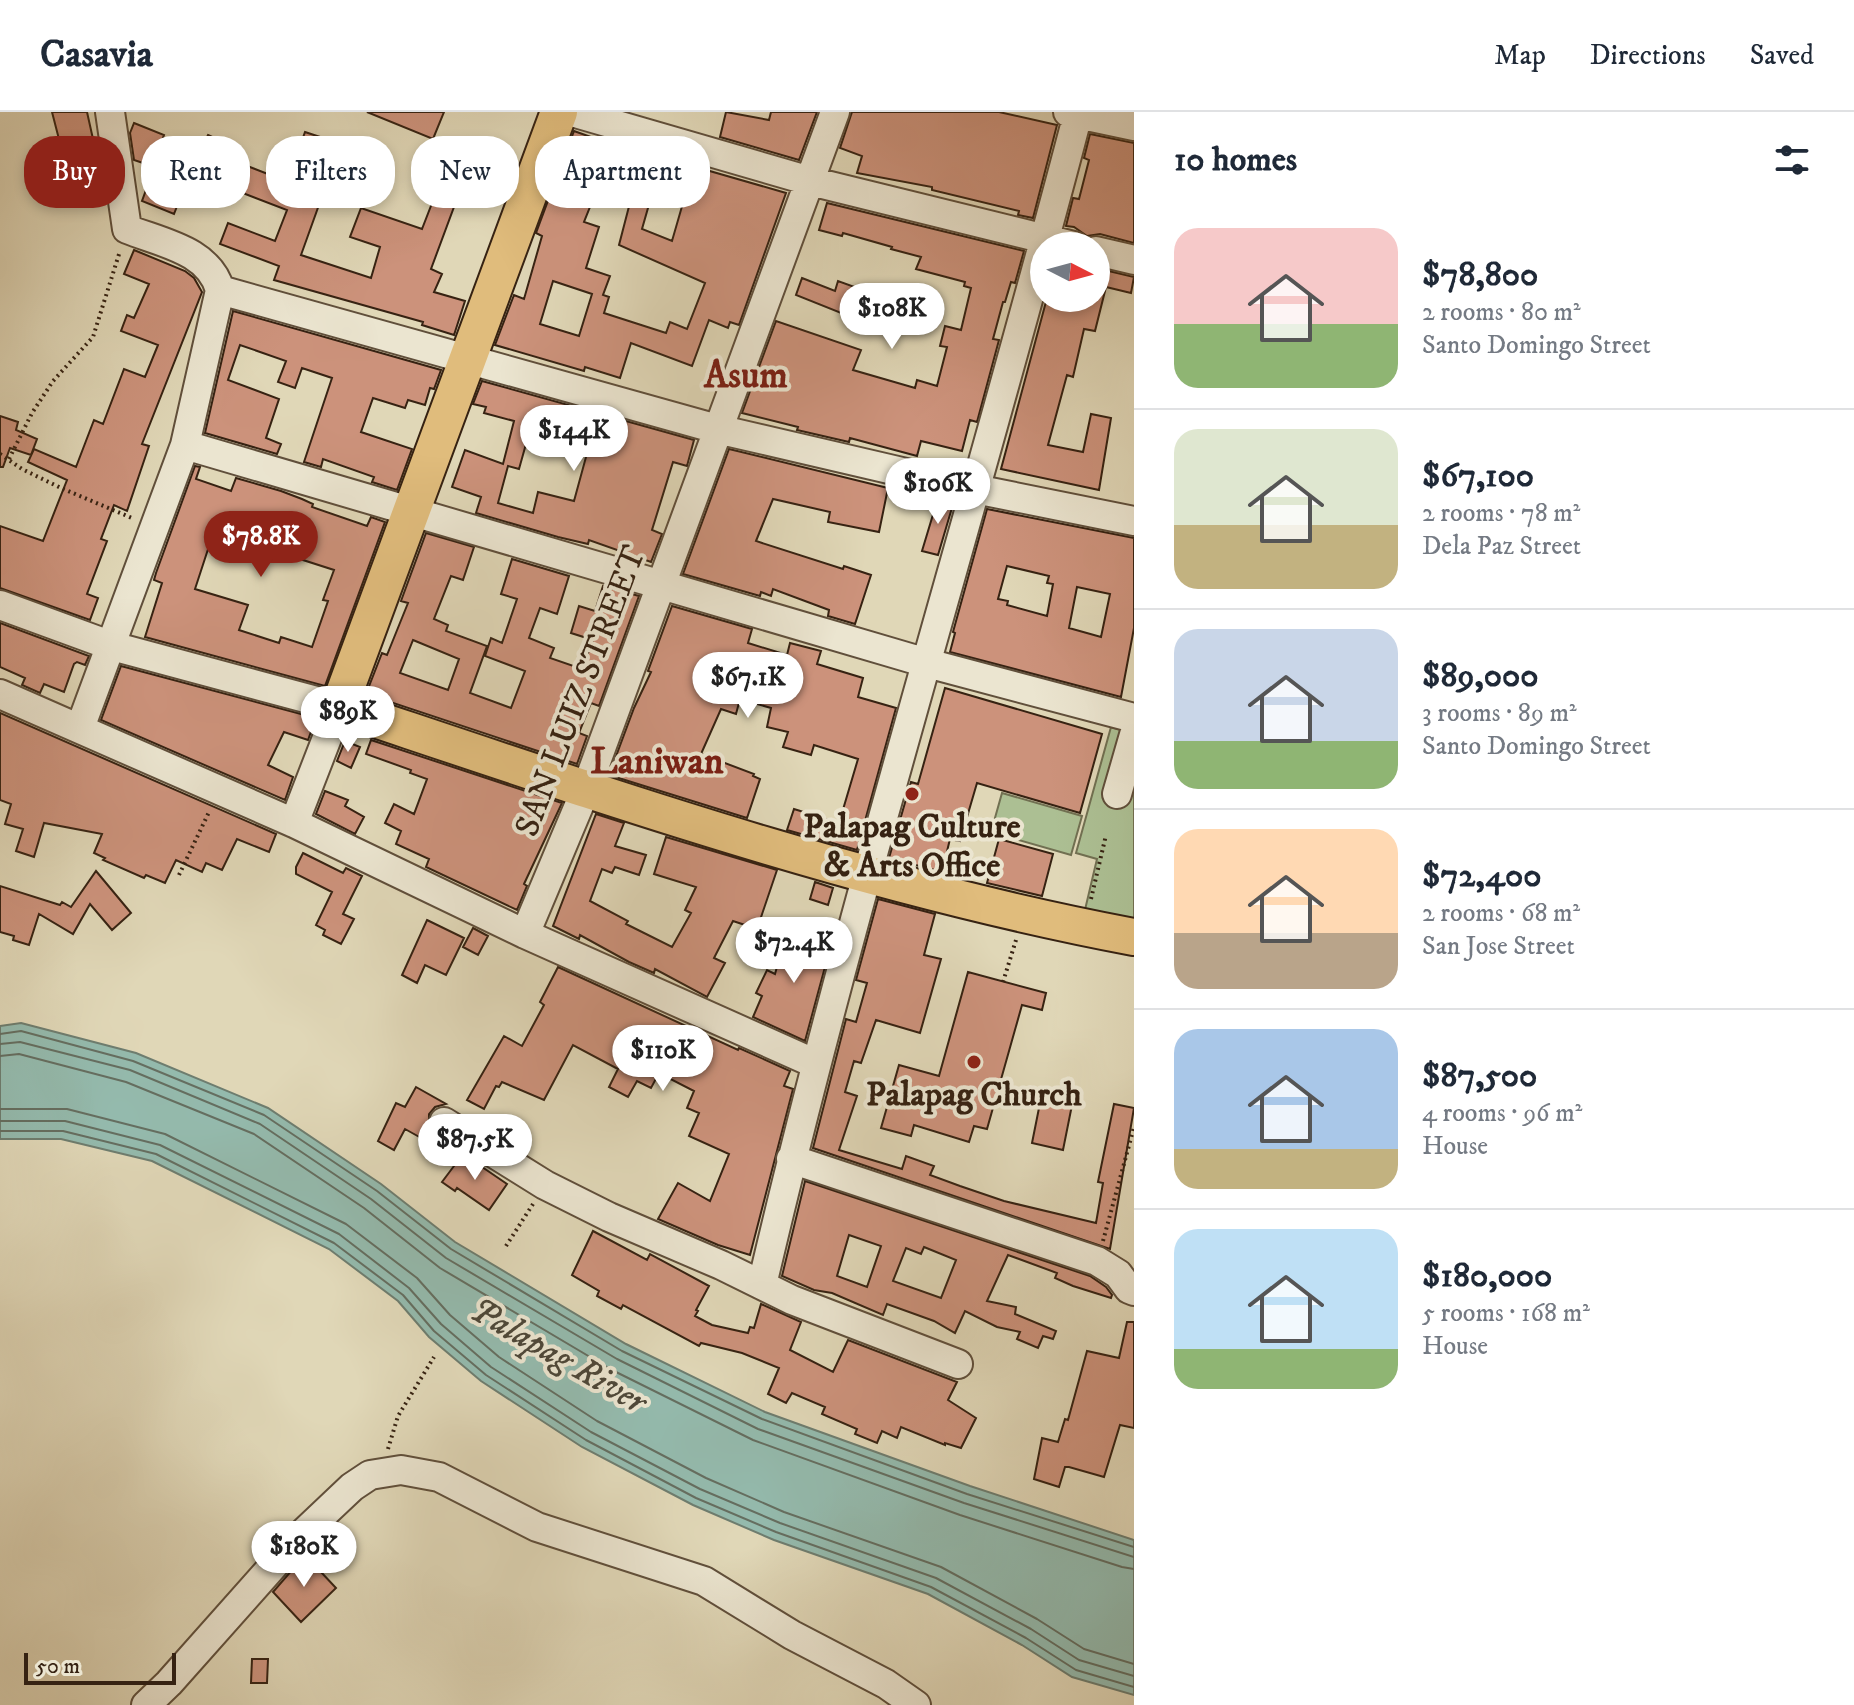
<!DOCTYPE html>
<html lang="en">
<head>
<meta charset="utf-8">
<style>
	body { margin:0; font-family:"IM FELL DW Pica",serif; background:#f6f6f7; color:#1f2937; height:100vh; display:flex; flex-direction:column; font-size:30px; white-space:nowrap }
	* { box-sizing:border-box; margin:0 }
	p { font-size:26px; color:#747a83 }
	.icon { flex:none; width:44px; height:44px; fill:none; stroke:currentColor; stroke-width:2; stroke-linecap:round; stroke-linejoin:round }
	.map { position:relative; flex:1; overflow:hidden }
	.details { display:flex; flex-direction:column; background:#fff; width:720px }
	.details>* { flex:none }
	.banner { position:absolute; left:24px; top:24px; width:760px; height:72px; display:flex; gap:16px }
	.needle { width:52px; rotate:96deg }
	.fabs { position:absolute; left:1030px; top:120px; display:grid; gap:16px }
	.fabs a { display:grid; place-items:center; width:80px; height:80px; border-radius:50%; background:#fff; box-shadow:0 4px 12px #0003; font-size:40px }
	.scale { position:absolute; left:24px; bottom:20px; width:152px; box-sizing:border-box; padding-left:8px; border:4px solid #362212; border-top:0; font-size:22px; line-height:28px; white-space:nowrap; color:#362212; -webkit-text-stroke:6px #ebe5d0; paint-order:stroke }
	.price { position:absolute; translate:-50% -68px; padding:0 18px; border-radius:28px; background:#fff; color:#222; font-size:26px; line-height:52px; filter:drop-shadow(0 2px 4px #0008) }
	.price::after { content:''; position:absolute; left:50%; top:48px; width:24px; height:18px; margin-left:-12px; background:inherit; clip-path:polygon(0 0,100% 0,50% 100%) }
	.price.selected { background:#8f2418; color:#fff }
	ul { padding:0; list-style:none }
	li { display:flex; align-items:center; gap:24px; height:200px; padding:0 40px }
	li+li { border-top:2px solid #e0e1e3 }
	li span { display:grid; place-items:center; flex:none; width:224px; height:160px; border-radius:24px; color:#555 }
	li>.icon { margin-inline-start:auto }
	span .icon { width:96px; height:96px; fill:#fffc; stroke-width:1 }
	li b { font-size:34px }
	h2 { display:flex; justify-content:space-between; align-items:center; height:96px; padding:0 40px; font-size:34px }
	.chip { padding:0 28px; border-radius:32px; background:#fff; box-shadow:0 4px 12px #0003; font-size:28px; line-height:72px }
	.chip.selected { background:#8f2418; color:#fff }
	header { display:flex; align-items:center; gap:48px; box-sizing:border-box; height:112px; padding:0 40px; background:#fff; border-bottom:2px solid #e0e1e3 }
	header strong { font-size:38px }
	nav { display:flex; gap:44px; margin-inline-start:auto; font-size:28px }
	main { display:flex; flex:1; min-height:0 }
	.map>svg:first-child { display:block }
	.green { fill:#acbf93; stroke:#717052; stroke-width:2 }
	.water { fill:#94baad; stroke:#6e7d6f; stroke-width:2 }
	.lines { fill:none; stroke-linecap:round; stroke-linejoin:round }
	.shore { stroke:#656e60; stroke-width:2 }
	.building { fill:#cc927b; stroke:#362212; stroke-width:2; fill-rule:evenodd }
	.minor-casing { stroke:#604f3b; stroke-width:32 }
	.major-casing { stroke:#362212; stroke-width:40 }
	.path { stroke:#362212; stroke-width:4; stroke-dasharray:2 4; stroke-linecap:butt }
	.minor { stroke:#ebe5d0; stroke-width:28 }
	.major { stroke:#e0bc7c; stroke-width:36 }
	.poi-dot { fill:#8f2418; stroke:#ebe5d0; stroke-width:3 }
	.labels { text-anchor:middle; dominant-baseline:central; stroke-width:8; stroke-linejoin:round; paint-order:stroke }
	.street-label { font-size:34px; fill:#362212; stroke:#ebe5d0 }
	.poi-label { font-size:34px; font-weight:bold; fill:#362212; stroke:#ebe5d0 }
	.water-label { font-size:36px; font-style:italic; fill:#4e4839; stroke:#ebe5d0 }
	.quarter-label { font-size:38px; font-weight:bold; fill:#7a1f14; stroke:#ebe5d0 }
</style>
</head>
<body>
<header>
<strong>Casavia</strong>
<nav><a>Map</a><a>Directions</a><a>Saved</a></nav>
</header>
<main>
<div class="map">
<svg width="1134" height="1593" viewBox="0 0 1134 1593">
	<rect width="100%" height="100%" fill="#e0d7b7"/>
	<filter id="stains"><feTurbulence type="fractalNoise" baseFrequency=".0025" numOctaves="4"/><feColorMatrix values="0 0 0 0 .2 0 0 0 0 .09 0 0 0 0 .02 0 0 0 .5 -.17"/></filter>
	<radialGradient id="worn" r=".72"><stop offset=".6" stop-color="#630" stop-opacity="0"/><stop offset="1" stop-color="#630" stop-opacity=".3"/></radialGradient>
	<path class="green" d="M1111 615 1134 622V813L1084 802 1097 747 1076 741Z
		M1002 681 1082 704 1071 743 991 720Z"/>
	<path class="water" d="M21 911 136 941 268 996 381 1072 455 1130 626 1232 765 1300 970 1374 1134 1428V1583L1072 1565 1022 1533 928 1482 774 1428 693 1393 582 1335 481 1269 429 1225 398 1189 329 1137 152 1049 61 1027H0V914Z"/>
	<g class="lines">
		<path class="shore" d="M0 922 21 919 133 949 264 1003 377 1079 451 1137 622 1239 762 1307 967 1382 1134 1435
			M0 932 20 930 130 958 260 1012 371 1087 446 1146 617 1247 758 1317 964 1391 1134 1445
			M0 944 19 942 126 970 254 1022 364 1096 440 1156 612 1258 753 1328 960 1403 1122 1455 1134 1457
			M0 997H67L165 1022 346 1112 417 1166 450 1203 499 1245 597 1309 706 1366 784 1400 941 1455 1037 1507 1084 1537 1134 1552
			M0 1009H65L160 1033 339 1122 409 1176 441 1212 491 1255 591 1320 700 1377 780 1411 936 1466 1031 1517 1079 1548 1134 1564
			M0 1019H63L156 1042 334 1131 403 1183 434 1219 486 1263 586 1328 696 1386 776 1420 931 1475 1026 1526 1076 1558 1134 1575"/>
	</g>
	<path class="building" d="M52 0H87L93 27 61 35Z
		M367 0H444L433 27Z
		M726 0 769 8 771 0H817L799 48 720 25Z
		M852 0H999L1057 13 1033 106 1018 103 1019 99 932 78V75L857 61 862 44 840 36Z
		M134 11 164 23 152 54 134 48 130 21Z
		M574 19 616 34V32L786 81 739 213 730 210 728 216 709 208 692 254 631 231 620 266 585 255 584 259 495 233 514 183 524 187 542 124 536 121ZM600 70 633 79 619 133 705 171 687 217 670 210 666 221 604 201 609 185 603 183 610 164 586 156 599 115 584 110ZM654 75 685 84 672 129 642 117ZM553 169 592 182 579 224 540 212Z
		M305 20 323 26 316 46 298 40Z
		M1090 22 1134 31V131L1100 122 1087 124 1074 115 1066 114 1073 86 1079 87 1089 48 1084 46Z
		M208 23 225 31 215 53 197 45Z
		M442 36 464 44 457 65 435 57Z
		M237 50 296 73 298 66 325 76 301 143 371 166 380 135 350 125 361 96 422 117 441 68 461 76 431 157 442 162 434 180 465 189 454 223 422 213 423 210 274 168 279 154 220 132 228 111 275 129 287 98 227 75Z
		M153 59 186 71 174 102 142 89Z
		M827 91 1024 139 1015 171 1011 170 1005 190H1003L993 227 999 228 977 310 970 308 962 339 921 329 917 344 850 326 849 330 797 318 798 315 742 301 776 209 861 238 853 258 915 276 917 268 937 274 947 235 940 234 945 214 961 218 971 176 964 174 965 170 916 157 921 145 891 137 892 135 843 121 842 124 819 118Z
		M134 138 185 159 194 166 202 180 142 332 149 334 127 399 114 393 101 427 107 429 87 482 98 486 90 508 0 476V414L43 429 67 368 28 350 34 337 76 355 94 308 103 312 124 257 145 265 158 233 121 219 127 203 134 206 149 172 124 162Z
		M1096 156 1134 165 1131 181 1106 175 1095 219 1084 217 1073 265 1067 263 1048 333 1083 340 1091 302 1111 306 1099 378 1001 357 1047 186H1096Z
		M802 166 835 179 838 169 863 178 861 184 892 198 885 214 872 209 871 213 796 183Z
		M903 191 923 199 916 215 896 207Z
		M233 199 441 258 434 277 430 276 425 293 408 288 405 296 373 286 361 320 412 337 397 378 372 370 374 365 323 347 321 355 304 350 332 266 302 256 295 276 278 270 286 249 240 233 228 268 279 287 266 326 281 332 277 342 205 321Z
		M482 269 694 328 687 354 673 350 652 418 662 422 651 450 589 428 588 432 558 425 476 401 481 385 452 375 465 338 503 352 514 309 484 301 486 295 473 292ZM553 324 589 334 574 389 538 380 533 401 498 391 508 354 519 357 526 332 549 339Z
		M0 304 18 310 16 318 37 327 31 343 10 336 3 355H0Z
		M729 337 888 376 879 420 828 410 830 400 773 387 756 429 843 457 844 454 871 463 855 512 828 504 829 498 773 477 771 484 761 480 760 484 683 462Z
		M195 354 200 355 196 367 231 379 236 366 281 379 302 387 313 392 312 395 367 414 371 405 385 410 325 574 145 525 162 471 154 468 156 461ZM227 414 277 431 280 421 308 432 303 448 334 458 323 488 328 489 312 535 281 525 279 531 239 518 248 493 195 477 213 422 223 425Z
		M938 386 954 389 938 443 922 439Z
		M987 397 1134 426V516L1121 585 950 540 955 521 953 520ZM1007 454 1049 464 1047 471 1053 472 1047 504 1007 493 1008 489 998 487ZM1077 475 1110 482 1101 525 1069 516Z
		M426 421 474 435 463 468 451 464 434 507 448 513 446 519 487 534 470 581 511 596 525 559 485 544 491 526 502 531 517 487 501 482 512 447 569 464 557 502 540 496 529 526 554 536 550 546 582 557 593 528 571 521 579 494 595 499 603 474 639 484 599 594 591 591 579 621 587 624 577 652 366 582 382 541 387 543 408 491 401 489ZM413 528 459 547 448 578 400 561Z
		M672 494 752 517 748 531 787 543 790 531 821 539 817 552 863 566 858 585 896 596 857 738 787 718 794 697 839 711 858 647 814 633 811 643 783 635 788 620 767 615 771 596 740 587 736 602 721 597 701 642 754 662 753 664 760 667 747 706 609 663 634 596 651 560 648 559Z
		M0 511 89 544 85 553 77 550 74 552 64 580 44 572 40 581 22 573 25 566 0 555Z
		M121 554 316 606 308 628 284 620 268 653 293 665 285 688 101 608Z
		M945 576 1102 622 1080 701 977 671 960 729 950 727 942 760 889 746 911 670 918 672Z
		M0 601 276 722 269 740 237 727 222 758 206 751 202 760 176 748 165 771 146 763 144 766 103 748 105 746 94 741 102 722 44 711 34 745 16 739 23 717 5 712 11 692 0 688Z
		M371 628 562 691 524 772 527 774 517 798 426 755 429 747 396 732 401 719 385 711 394 692 414 702 427 667 410 661 411 658 366 642Z
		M345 629 360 635 351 656 337 649Z
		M325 679 348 688 345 694 364 705 355 722 316 702Z
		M596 702 624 711 615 734 646 743 639 763 615 755 612 761 602 757 590 789 628 809 626 812 672 835 691 801 685 798 696 775 654 762 666 725 777 758 757 817 733 809 714 846 725 851 707 885 655 857 654 861 629 850 580 823 579 827 553 814Z
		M999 727 1053 742 1042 784 987 771Z
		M303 741 343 761 346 756 362 764 343 802 354 807 341 832 323 823 325 818 316 813 332 780 296 762V755Z
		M96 759 131 801 112 818 90 792 73 822 39 802 29 833 13 828 14 824 0 820V774L60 793 62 790 71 795Z
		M815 770 833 776 828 793 810 787Z
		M878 787 935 802 924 843 941 847 920 921 876 908 861 951 854 949 845 980 857 984 839 1038 902 1057 906 1044 934 1054 930 1063 960 1074 1004 1089 1096 1111 1103 1071 1098 1070 1114 992 1134 996 1110 1137 813 1036 846 907 856 910 867 871 856 868Z
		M427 808 464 826 446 863 425 853 417 871 402 863Z
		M473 816 488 824 478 843 463 835Z
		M786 822 832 829 805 929 753 905 762 884 756 881 767 858 775 862Z
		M558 855 738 938 739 936 790 959 784 974 793 977 750 1143 718 1133 658 1107 678 1071 710 1089 729 1042 689 1024 699 1001 687 996 694 979 659 961 651 976 637 969 628 985 609 975 618 957 573 933 544 988 502 970 499 975 496 974 484 997 467 988 504 924 522 934 544 893 540 890Z
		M968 860 1046 881 1042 898 1022 893 987 1017 974 1014 969 1030 914 1013 911 1024 881 1016 899 953 939 964Z
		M416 975 446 992 435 995 429 1002V1017L436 1025 432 1032 405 1017 394 1038 378 1029 396 991 405 995Z
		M1043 976 1074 983 1063 1038 1032 1031Z
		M463 1042 507 1072 489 1098 457 1076 455 1079 442 1070Z
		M805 1069 1090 1164 1106 1175 1112 1183 1111 1186 1073 1174 1055 1166 1057 1161 1008 1143 987 1189 1016 1195 1015 1202 1056 1219 1053 1227 1043 1224 1038 1236 1017 1227 1020 1220 997 1215 965 1199 955 1221 934 1209 887 1192 883 1203 832 1181 814 1178 782 1164ZM849 1123 881 1134 867 1175 837 1164ZM924 1135 956 1148 941 1186 893 1169 906 1136 921 1142Z
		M593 1119 647 1148 650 1142 709 1174 696 1198 698 1199 695 1204 712 1213 748 1221 750 1215 754 1216 761 1192 801 1210 790 1238 833 1260 848 1228 957 1270 948 1288 976 1306 961 1336 945 1331V1333L901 1315 897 1326 882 1319 877 1331 855 1322 857 1317 822 1302 825 1295 792 1281 786 1291 768 1282 779 1256 742 1241 701 1231 699 1234 623 1193 621 1197 597 1184 599 1179 572 1163Z
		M1127 1210H1134V1316L1120 1313 1104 1365 1069 1355H1065L1059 1375 1034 1367 1042 1326 1058 1330 1065 1307 1068 1308 1087 1239 1119 1246Z
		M305 1443 336 1476 301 1510 273 1480Z
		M252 1547H268L267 1571H251Z"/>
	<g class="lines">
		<g class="minor-casing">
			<path id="minor" d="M572 0 810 69 1074 134
				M1068 0 1134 14
				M1096 139 1134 148
				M220 178 717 317 975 377 1134 409
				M185 333 927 551 1134 606
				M0 493 112 534 339 595 294 711
				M0 582 294 711 525 822 816 952
				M80 616 185 333 220 178C209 138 162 131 127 117L110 0
				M1117 682 1134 623
				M525 822 586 677 835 0
				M444 1010 545 1073 609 1105 721 1153 792 1188 958 1252
				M791 1047 1097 1149 1118 1162 1129 1177 1134 1179
				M762 1173C854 779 976 393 1078 2
				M146 1593 169 1571 297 1427 352 1375 370 1363 401 1358 439 1365 537 1415 704 1469 792 1523 886 1572 916 1593"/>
		</g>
		<g class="major-casing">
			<path id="major" d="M559 0 339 595C600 682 863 774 1134 825"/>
		</g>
		<path class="path" d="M0 342 22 357 61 376 132 406
			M9 347 32 301 53 269 93 225 120 139
			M179 763 209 700
			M1091 787 1106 723
			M1003 870 1016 828
			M1103 1129 1134 1015
			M506 1134 533 1092
			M388 1337 398 1304 434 1245"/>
		<use href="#minor" class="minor"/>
		<use href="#major" class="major"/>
	</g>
	<g class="poi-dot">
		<circle cx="912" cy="682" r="8"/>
		<circle cx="974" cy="950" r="8"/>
	</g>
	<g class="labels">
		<g class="street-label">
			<text transform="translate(581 579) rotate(-69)">SAN LUIZ STREET</text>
		</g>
		<g class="poi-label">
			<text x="912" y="715">Palapag Culture<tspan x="912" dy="39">&amp; Arts Office</tspan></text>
			<text x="974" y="983">Palapag Church</text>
		</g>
		<g class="water-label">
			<text transform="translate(558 1244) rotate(30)">Palapag River</text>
		</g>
		<g class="quarter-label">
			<text x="746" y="264">Asum</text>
			<text x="657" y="650">Laniwan</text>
		</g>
	</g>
	<rect width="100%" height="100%" filter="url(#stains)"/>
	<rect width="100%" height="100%" fill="url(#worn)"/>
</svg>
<div class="fabs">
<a><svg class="needle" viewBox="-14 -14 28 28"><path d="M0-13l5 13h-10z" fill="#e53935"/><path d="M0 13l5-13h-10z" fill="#747a83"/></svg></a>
</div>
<div class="scale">50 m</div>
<b class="price" style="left:892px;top:239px">$108K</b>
<b class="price" style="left:574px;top:361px">$144K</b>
<b class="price" style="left:938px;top:414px">$106K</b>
<b class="price selected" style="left:261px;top:467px">$78.8K</b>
<b class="price" style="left:748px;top:608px">$67.1K</b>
<b class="price" style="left:348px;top:642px">$89K</b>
<b class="price" style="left:794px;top:873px">$72.4K</b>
<b class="price" style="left:663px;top:981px">$110K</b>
<b class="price" style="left:475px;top:1070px">$87.5K</b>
<b class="price" style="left:304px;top:1477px">$180K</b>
<div class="banner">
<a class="chip selected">Buy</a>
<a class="chip">Rent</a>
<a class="chip">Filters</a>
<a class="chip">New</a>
<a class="chip">Apartment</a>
</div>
</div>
<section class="details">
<h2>10 homes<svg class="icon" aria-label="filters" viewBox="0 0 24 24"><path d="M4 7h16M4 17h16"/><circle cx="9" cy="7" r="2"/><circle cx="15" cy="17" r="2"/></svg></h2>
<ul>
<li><span style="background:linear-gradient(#f6c9c9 60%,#8fb573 0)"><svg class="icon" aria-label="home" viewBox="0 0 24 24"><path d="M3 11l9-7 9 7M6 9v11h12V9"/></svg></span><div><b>$78,800</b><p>2 rooms · 80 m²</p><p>Santo Domingo Street</p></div></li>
<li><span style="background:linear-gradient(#dfe7d0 60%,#c2b280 0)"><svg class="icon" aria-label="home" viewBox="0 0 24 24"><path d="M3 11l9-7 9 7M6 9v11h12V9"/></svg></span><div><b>$67,100</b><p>2 rooms · 78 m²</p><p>Dela Paz Street</p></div></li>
<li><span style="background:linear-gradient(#c9d6e8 70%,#8fb573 0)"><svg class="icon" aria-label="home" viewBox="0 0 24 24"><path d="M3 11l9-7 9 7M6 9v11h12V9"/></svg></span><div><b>$89,000</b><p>3 rooms · 89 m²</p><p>Santo Domingo Street</p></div></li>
<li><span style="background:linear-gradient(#ffd9b3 65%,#b9a48a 0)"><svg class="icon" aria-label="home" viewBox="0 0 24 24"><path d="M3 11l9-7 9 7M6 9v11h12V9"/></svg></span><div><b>$72,400</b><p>2 rooms · 68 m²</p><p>San Jose Street</p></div></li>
<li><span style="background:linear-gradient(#a9c7e8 75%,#c2b280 0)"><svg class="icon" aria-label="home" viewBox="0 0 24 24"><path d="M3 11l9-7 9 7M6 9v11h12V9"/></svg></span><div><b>$87,500</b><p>4 rooms · 96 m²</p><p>House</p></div></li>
<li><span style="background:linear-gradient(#bfe0f5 75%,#8fb573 0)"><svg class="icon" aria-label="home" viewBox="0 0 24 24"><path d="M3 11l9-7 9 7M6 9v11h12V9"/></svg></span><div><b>$180,000</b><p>5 rooms · 168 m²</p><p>House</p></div></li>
</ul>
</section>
</main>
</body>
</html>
